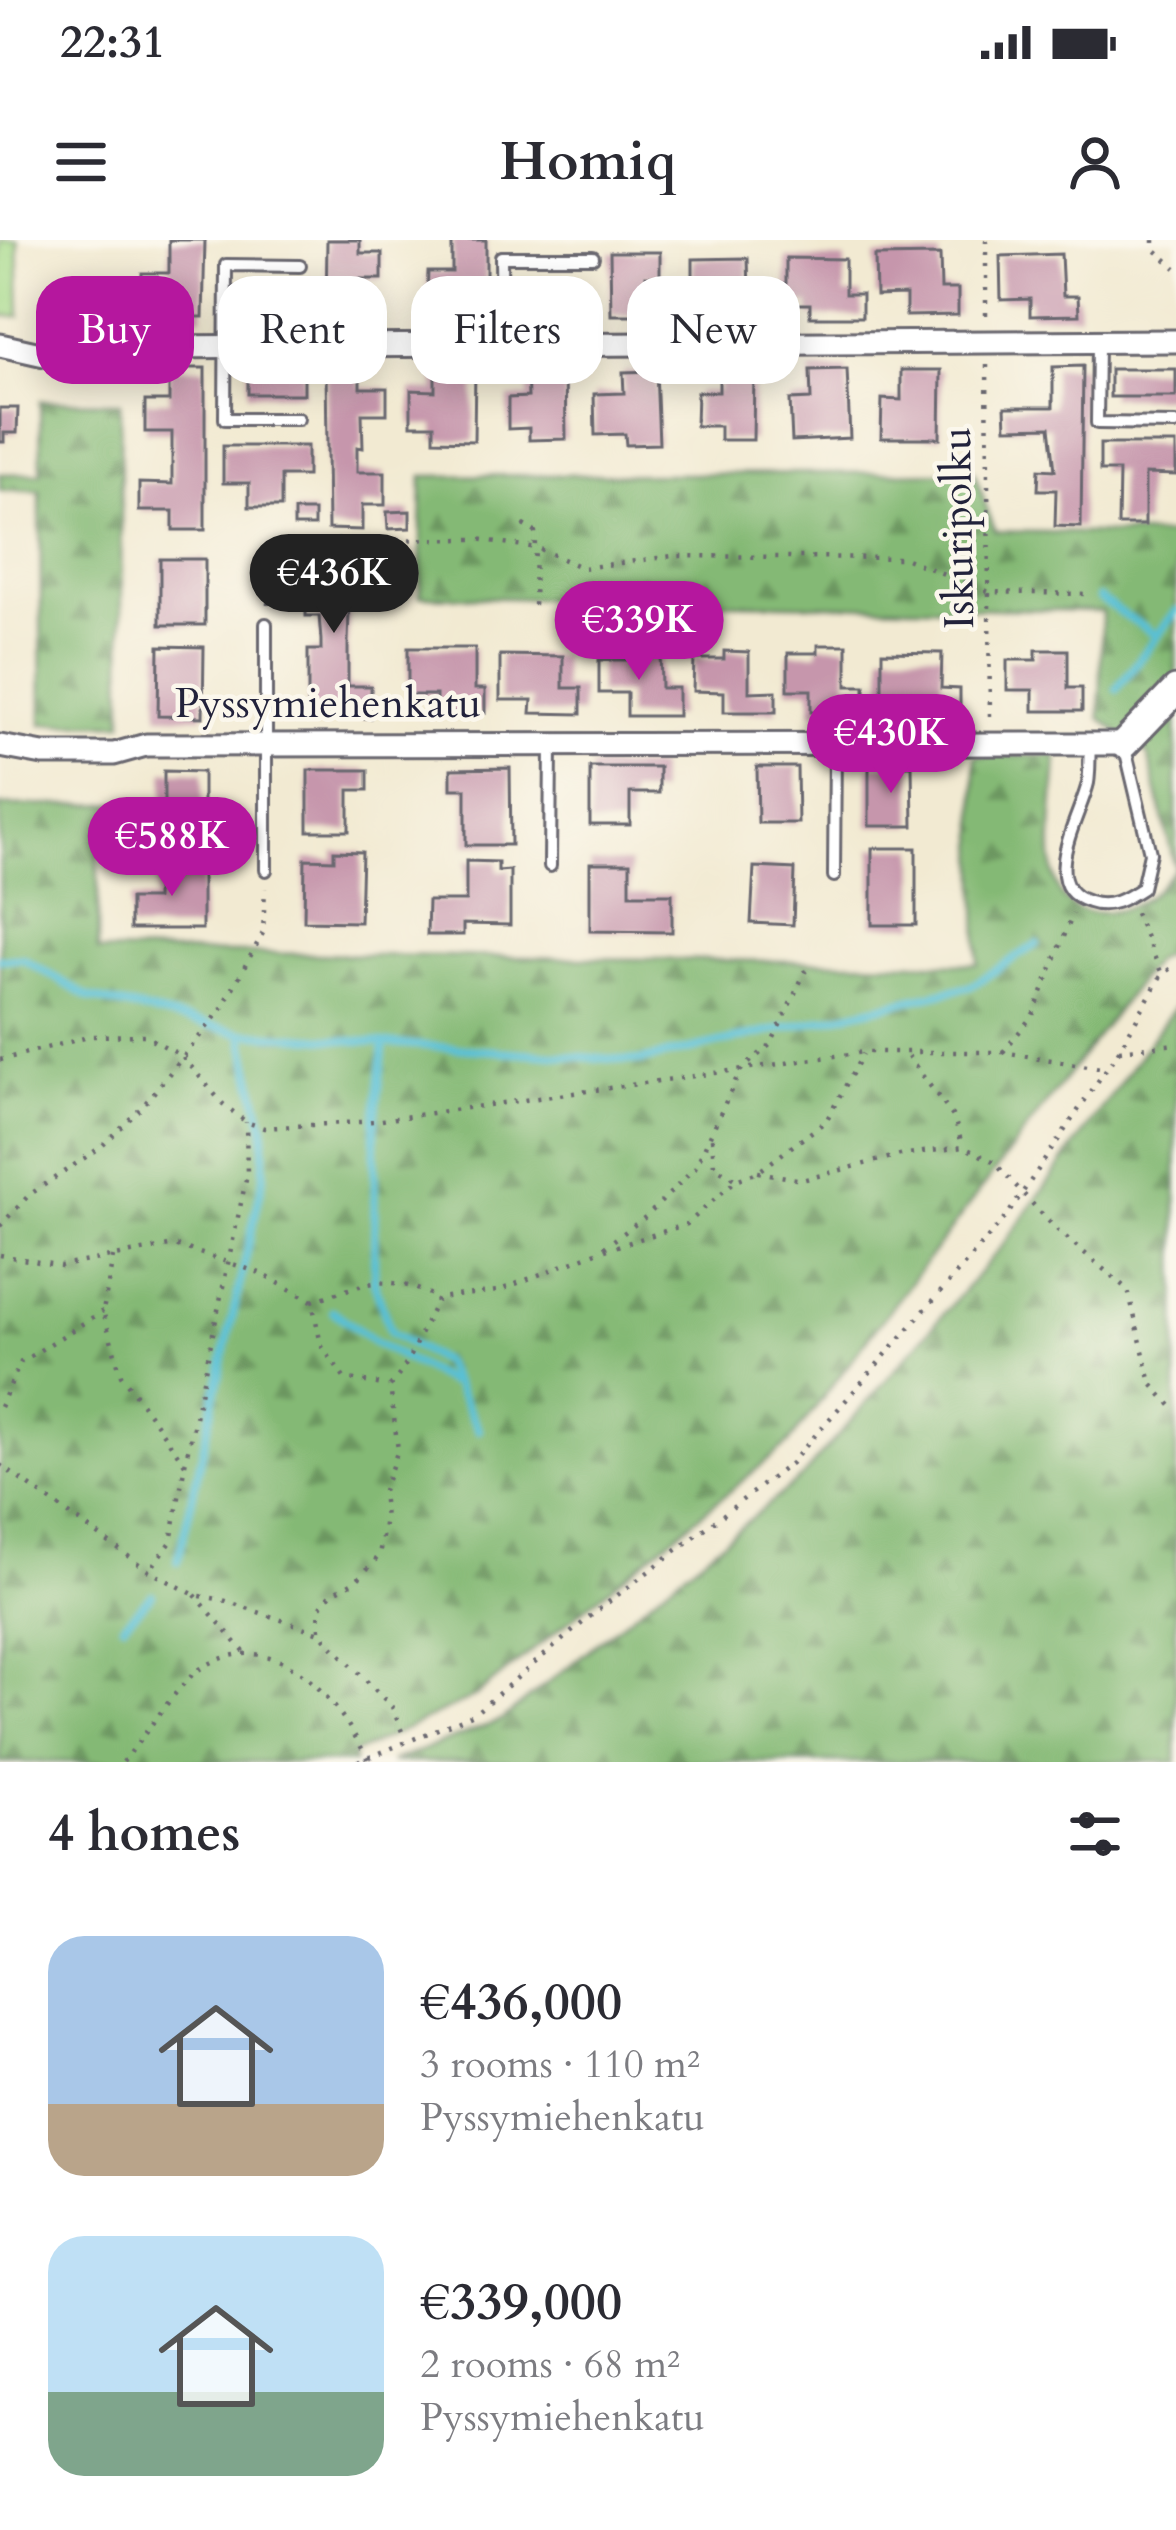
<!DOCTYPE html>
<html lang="en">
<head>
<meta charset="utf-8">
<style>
	body { margin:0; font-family:Cardo,serif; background:#f7f7f7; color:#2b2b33; height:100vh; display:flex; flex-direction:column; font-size:45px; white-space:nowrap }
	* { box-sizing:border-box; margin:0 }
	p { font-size:39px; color:#7c7c81 }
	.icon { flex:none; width:66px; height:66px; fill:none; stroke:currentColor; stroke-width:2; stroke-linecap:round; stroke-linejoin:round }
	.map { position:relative; height:1522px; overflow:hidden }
	.sheet { display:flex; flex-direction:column; background:#fff; flex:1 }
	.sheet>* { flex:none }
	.hud { position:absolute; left:36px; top:36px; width:1104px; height:108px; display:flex; gap:24px }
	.price { position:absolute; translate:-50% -102px; padding:0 27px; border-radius:42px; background:#b5179e; color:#fff; font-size:39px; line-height:78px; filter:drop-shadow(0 3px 6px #0008) }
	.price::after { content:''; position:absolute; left:50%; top:72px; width:36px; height:27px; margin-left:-18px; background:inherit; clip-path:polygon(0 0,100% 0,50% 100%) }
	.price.current { background:#222; color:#fff }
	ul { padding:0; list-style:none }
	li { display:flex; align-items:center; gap:36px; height:300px; padding:0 48px }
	li span { display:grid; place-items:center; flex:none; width:336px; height:240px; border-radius:36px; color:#555 }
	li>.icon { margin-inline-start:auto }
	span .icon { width:144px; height:144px; fill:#fffc; stroke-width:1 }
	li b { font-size:51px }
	h2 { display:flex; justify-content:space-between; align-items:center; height:144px; padding:0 48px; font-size:51px }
	.chip { padding:0 42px; border-radius:36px; background:#fff; box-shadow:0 6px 30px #0003; font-size:42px; line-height:108px }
	.chip.current { background:#b5179e; color:#fff }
	.status { display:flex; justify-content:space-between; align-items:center; height:84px; padding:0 60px; background:#fff; direction:ltr }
	.status svg { height:33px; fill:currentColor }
	header { display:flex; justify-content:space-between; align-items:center; height:156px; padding:0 48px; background:#fff; font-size:54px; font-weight:700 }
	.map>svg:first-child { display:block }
	.green { fill:#a5d989; stroke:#647e62; stroke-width:3 }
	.forest { fill:url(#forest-firs); stroke:#536e58; stroke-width:3 }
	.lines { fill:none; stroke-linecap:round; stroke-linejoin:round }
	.stream { stroke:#58c0d5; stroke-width:8 }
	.building { fill:#c696ac }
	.service-casing { stroke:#6b6870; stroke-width:16 }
	.minor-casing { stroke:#6b6870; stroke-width:27 }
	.tertiary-casing { stroke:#6b6870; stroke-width:33 }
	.path { stroke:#6b6870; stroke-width:4.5; stroke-dasharray:3 9; stroke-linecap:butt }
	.service { stroke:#fff; stroke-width:10 }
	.minor { stroke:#fff; stroke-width:21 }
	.tertiary { stroke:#fff; stroke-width:27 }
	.labels { text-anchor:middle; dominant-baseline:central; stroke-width:9; stroke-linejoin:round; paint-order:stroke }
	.street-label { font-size:42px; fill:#22223b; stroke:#fbf7ec }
</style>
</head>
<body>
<div class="status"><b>22:31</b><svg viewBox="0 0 49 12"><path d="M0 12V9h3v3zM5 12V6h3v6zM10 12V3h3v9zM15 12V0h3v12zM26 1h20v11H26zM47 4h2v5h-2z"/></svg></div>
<header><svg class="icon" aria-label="menu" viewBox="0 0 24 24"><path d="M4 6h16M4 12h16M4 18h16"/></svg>Homiq<svg class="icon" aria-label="person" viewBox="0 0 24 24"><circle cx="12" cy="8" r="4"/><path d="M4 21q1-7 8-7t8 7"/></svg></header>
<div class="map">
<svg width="1176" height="1522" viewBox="0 0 1176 1522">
	<defs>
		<pattern id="forest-firs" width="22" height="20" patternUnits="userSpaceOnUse" patternTransform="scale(3)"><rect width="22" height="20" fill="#84b975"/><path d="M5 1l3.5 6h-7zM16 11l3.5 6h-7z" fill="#6c9661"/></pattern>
	</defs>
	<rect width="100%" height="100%" fill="#fbf7ec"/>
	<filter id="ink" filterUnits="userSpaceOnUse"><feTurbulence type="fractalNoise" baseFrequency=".00833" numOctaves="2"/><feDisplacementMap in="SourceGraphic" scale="24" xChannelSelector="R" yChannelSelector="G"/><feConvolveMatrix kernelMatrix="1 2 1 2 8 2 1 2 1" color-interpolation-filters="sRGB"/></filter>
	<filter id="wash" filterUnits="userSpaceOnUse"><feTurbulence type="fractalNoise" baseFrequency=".004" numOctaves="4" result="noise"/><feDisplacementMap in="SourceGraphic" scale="48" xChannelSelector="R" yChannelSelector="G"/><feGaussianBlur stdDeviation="2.7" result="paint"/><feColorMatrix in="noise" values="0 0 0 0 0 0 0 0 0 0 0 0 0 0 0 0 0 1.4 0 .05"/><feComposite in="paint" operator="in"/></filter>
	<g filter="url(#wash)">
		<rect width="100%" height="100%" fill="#f2ead2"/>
		<path class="green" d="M0 0H18L20 76H0Z"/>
		<path class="forest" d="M40 161 120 162 123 483 42 484 40 251H0V234L41 233Z
			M974 232 995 291 1176 295V708L1154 721 788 1204 476 1456 353 1514 354 1522H0V566L120 564 119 610 98 612V711L978 724 975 516H1057C1056 551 1045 618 1058 649 1072 684 1124 675 1149 656 1158 650 1167 637 1175 628L1148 515 1100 478 1102 371 420 356 422 236Z
			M1176 765V1522H390L502 1480 802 1237 1004 1004Z"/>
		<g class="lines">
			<path class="stream" d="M1099 358 1156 395
				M1117 449 1176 371
				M0 719H23L90 758 242 793 640 821 971 746 1037 704
				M384 803 375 881 374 1042 391 1093 443 1122 479 1190
				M333 1071 374 1102 449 1142
				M178 1321 264 935V888L242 793
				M123 1384 152 1355"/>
		</g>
		<g id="blocks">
			<path class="building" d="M169 0H205L203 77H171V61H141L142 33H169Z
				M327 0H360V13H382V39H361V72H326Z
				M452 0H486V77H453V58H427L428 32H452Z
				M610 12H660V37L646 36V75H611Z
				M1061 14 1063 56H1078L1079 75 1030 76V59L1001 60 1000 16Z
				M940 15 941 49H958V75L906 76V55L876 56 875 16Z
				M748 18 749 51 769 50V77H715V55L693 56V19Z
				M786 18 845 19V54H862V77H810V64H786Z
				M300 46V76L235 77V47Z
				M521 47H573L574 74 522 75Z
				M435 126 475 127 474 201 434 200V185H411V150L435 151Z
				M1083 126 1081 287 1055 286 1056 250H1038L1039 229 1055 230 1050 187 1006 188 1005 167H1053V127Z
				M326 127H360V148H387V174H362L363 208 357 207V232H385V265H362V290L328 289Z
				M169 128H205V290H173V271H139V243L172 244V192H145V161H169Z
				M248 128H304V154H248Z
				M565 128 566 199 529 200V188L508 189V158L528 157 527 129Z
				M847 129 850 198 792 201 790 160 811 159 810 130Z
				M1110 129H1176V157H1110Z
				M901 130H941L940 198H881L882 159 901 160Z
				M656 131 659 204 626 205 625 194 595 195 594 154 624 153 623 132Z
				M719 132H754L753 200H720V186H696L697 152H719Z
				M0 168H18L17 193H4V202H0Z
				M1100 204H1176V235L1145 234V285H1118L1119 231H1100Z
				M223 206H307V236H281V267H249V243H223Z
				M294 271H314V286H294Z
				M410 271V288L388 289 387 272Z
				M306 315H372V341L350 342 348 401V446H371V478H308V410H321V400L319 376H306Z
				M391 316H410L409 332 391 331Z
				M160 319H205V385H160Z
				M818 405H847V446H865V471L811 472V450H788V413H818Z
				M159 406 204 407 203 477 158 476Z
				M408 408H475V449H485V473H436V455H408Z
				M627 408H660L661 448H678V476H627V453H599V420H627Z
				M1036 410H1068V448H1082V471H1033V450H1007V420H1036Z
				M724 411 749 412V452L776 451V472H724V452L693 451 694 419H724Z
				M882 412 942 413 941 448 960 449V472L907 471 908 456 882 455Z
				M500 415 563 416V448H581V474L531 473 532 460H500Z
				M869 526H912L913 586H869Z
				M590 527H659V553H630V585H590Z
				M757 527H797L798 583H758Z
				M510 528 511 605H466V549H451V529Z
				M308 530H368V550H349V591H308Z
				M164 531 203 532V598H164Z
				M872 608H916V685H872Z
				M334 611 362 612 360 682 304 681 305 619 334 620Z
				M157 620 202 621V689H130V659H156Z
				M466 621 498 622V631L510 630V685L463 684V695H427L428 661H466Z
				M590 623H630V654H672V692L590 691Z
				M754 627 795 629 793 685 751 683Z"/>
		</g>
	</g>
	<g filter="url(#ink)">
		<use href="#blocks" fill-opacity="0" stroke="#6b6870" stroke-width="3"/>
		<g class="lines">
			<g class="service-casing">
				<path id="service" d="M1098 103 1097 183 1176 184
					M502 104 501 17H593
					M298 179H225L226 25 300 26
					M1090 504C1089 517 1090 531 1088 543 1081 575 1036 647 1089 662 1109 669 1125 659 1142 648L1150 613 1124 504
					M550 626 551 504
					M266 630V384
					M834 636 835 504"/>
			</g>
			<g class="minor-casing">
				<path id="minor" d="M0 105 49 116 104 115 151 107 1176 101
					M0 506 43 514H114L146 505 1124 504"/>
			</g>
			<g class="tertiary-casing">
				<path id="tertiary" d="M1124 504 1176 450"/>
			</g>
			<path class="path" d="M986 0V78
				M1154 0V9L1176 28
				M987 125 990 480
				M523 285 535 292 534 374
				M268 365 269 342 297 308 329 300 477 299 537 308 583 328 673 316 904 318 989 352 1087 354
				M1135 673 1162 734
				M1119 810 1176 804
				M1003 812 1033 775 1073 674
				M908 816 954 878 963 907
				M0 820 92 796 144 795 182 816 223 864 246 882 264 888 375 881 864 812H1003L1106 829
				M712 898 714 926 736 940
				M758 932 802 940 900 915 963 907 993 921 1054 987 1128 1050 1151 1143 1176 1171
				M0 986 29 955 101 907 142 867 221 770 263 693 265 648
				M605 1010 687 984 736 940 758 932 826 881 863 814
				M0 1015 61 1026 175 1005 260 1033 312 1061 321 1105 344 1138 388 1146
				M113 1017 103 1071 121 1135 185 1224 171 1302 149 1331
				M312 1061C368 1044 382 1031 438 1058
				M390 1146 403 1130 438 1058 498 1051 599 1011 648 975 695 928 740 831 771 804 806 730
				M0 1167 21 1122 103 1071
				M185 1224 247 935 246 882
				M0 1225 149 1331 195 1355 223 1360 320 1393 392 1467 405 1499
				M195 1355 246 1414
				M320 1390 319 1369 331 1354 357 1340 379 1316 385 1278 382 1253 398 1210 390 1146
				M123 1522C141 1501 180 1441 200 1429 278 1380 338 1460 369 1522
				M358 1522 474 1474 598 1370 791 1223 1006 977 1119 810 1162 734 1176 725"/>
			<use href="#service" class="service"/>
			<use href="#minor" class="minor"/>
			<use href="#tertiary" class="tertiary"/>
		</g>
	</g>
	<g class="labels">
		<g class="street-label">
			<text transform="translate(958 288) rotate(-91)">Iskuripolku</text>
			<text x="328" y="463">Pyssymiehenkatu</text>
		</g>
	</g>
</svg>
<b class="price current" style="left:334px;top:396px">€436K</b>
<b class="price" style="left:639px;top:443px">€339K</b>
<b class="price" style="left:891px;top:556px">€430K</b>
<b class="price" style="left:172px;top:659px">€588K</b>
<div class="hud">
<a class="chip current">Buy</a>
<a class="chip">Rent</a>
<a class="chip">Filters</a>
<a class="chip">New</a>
</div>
</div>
<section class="sheet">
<h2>4 homes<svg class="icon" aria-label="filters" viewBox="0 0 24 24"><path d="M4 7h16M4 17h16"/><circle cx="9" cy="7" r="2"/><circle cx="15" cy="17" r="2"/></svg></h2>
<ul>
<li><span style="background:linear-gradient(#a9c7e8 70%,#b9a48a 0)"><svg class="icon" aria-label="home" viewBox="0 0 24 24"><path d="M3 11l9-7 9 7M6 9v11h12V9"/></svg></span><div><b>€436,000</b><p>3 rooms · 110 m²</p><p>Pyssymiehenkatu</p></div></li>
<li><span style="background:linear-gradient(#bfe0f5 65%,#7fa58c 0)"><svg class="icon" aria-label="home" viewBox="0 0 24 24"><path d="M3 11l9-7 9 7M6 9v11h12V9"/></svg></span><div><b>€339,000</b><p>2 rooms · 68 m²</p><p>Pyssymiehenkatu</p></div></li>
</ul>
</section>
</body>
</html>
